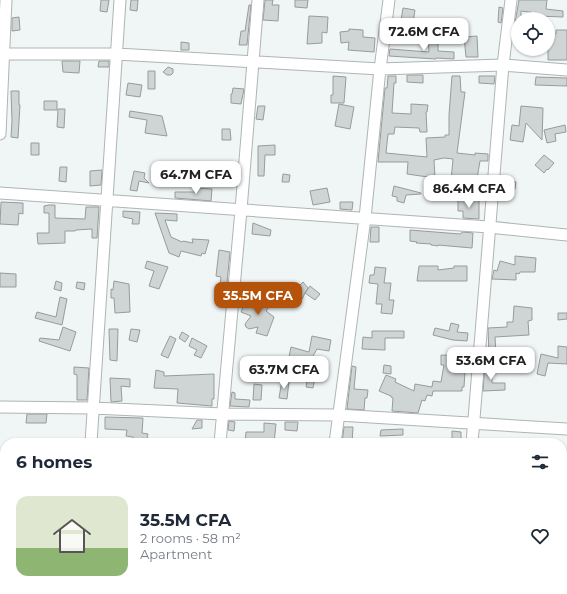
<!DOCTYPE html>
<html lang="en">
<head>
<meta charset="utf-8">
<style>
	body { margin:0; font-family:Montserrat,sans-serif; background:#f2f2f3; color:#1f2937; height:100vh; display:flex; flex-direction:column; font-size:15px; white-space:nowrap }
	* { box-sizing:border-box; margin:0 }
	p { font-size:13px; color:#747a83 }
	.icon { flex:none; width:22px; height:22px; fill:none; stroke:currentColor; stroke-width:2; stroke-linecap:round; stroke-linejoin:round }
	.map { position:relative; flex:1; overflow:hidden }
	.drawer { position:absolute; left:0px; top:438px; width:567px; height:156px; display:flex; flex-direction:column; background:#fff; border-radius:16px 16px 0 0; box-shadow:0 1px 3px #0004 }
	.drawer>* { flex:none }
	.tools { position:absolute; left:511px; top:12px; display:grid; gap:8px }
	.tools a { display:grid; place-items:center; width:44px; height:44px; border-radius:50%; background:#fff; box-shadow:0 1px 3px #0004; font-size:20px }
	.price { position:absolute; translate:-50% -34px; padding:0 9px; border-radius:8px; background:#fff; color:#222; font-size:13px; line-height:26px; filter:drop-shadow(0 1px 2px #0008) }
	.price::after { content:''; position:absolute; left:50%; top:24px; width:12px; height:9px; margin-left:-6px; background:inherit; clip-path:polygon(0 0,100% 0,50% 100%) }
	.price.current { background:#b45309; color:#fff }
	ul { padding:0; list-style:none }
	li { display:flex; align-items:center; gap:12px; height:100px; padding:0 16px }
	li span { display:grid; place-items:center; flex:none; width:112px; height:80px; border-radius:12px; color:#555 }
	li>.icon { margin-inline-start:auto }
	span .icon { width:48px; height:48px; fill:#fffc; stroke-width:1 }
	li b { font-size:17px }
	h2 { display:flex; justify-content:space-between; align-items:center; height:48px; padding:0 16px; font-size:17px }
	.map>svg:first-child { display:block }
	.building { fill:#cfd4d5; stroke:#979b9c }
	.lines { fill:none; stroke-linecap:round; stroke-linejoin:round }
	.minor-casing { stroke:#afb4b5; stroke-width:13 }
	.minor { stroke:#fff; stroke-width:11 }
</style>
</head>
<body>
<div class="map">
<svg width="567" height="594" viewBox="0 0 567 594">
	<rect width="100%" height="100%" fill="#f0f5f6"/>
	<path class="building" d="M101 0H109L107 12 100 11Z
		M131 0H138L137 11 130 10Z
		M265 0H273L272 5H279L278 21 263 20Z
		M295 0H308L307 8 295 7Z
		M519 0H547L546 9 563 11V17L537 16V13L521 11V19H518V23H515Z
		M249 5H251L247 45H239L241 31H245Z
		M499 7 503 8 501 23 498 22Z
		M403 8 415 10 412 29 400 27Z
		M309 16 328 17 327 33 322 32V43L307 44Z
		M19 17 20 30 12 31V18Z
		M349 29 363 30V37L375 38 374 52 348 50 349 42 341 43 340 32 349 31Z
		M556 30H567V60H548V33L556 34Z
		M477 36 478 57H466L464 37Z
		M428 39H438V51L454 52V59L436 58V59L389 56 390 49 429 52Z
		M181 42 189 43V50H181Z
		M62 61H80L79 73 63 72Z
		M99 61H109V67H98Z
		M168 67 173 69V73L171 75H167L163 72Z
		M148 71H155V89H148Z
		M407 75H423V83L407 82Z
		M333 76 346 77 344 103H331V95H333Z
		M388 76H396V83H394L392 113 411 114V104L428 105 427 112H426L427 132H420L419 128 395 127 394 134H388L386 153 427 157 426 138 445 137V135H449V115L452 76H460L461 92H465L457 153 475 155V153L488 154V161H480L477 179H472V187L459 185V182L451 181 453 159 444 158 434 160 435 178 407 174 408 162H378L385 88H387Z
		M479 76H495L494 84 479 83Z
		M536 77 567 78V86L535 85Z
		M128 83 142 85 140 97 126 95Z
		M233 88 244 89 241 104 231 103V94H232Z
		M11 91H19V105H20L18 138 11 137 12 121Z
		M44 101H57V110H44Z
		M339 104 354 107 350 129 335 126Z
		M258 106H265L263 120 256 119Z
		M521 106 543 108 542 140 526 123 523 142 510 140 512 125 519 126Z
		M58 109H65L64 128 57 127Z
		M130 111 162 116 167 136 145 133 147 120 129 117Z
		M565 125 566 132 555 134 556 141 547 143 544 130Z
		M222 129H230L231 140H222Z
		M31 143H39V155H31Z
		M275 145V155H265L264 176H258V146Z
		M544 155 554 163 548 170 547 169 544 173 535 165Z
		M60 167H67L66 182 59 181Z
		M102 170 101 185 90 186V171Z
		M134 171 145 173 144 178 149 183 139 181 137 191 130 190Z
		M283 174 290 175 289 182H282Z
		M501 176 510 177 509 181 516 182 515 189 500 187Z
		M394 186 421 193V194L406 195 404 203 397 201V197L392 196Z
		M437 186H445L444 196 436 195Z
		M196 188 212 189 211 201 175 198V192H196Z
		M327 188 330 202 313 205 310 191Z
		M458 200H479V219L463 218V211H458Z
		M1 202 23 203V214L19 213 18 225 0 224Z
		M340 202H353L352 210 340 209Z
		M49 205H55V218L85 219 86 207H99L97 238H92V229L76 230 75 231H65V243L38 244 37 233H49V213H44V206Z
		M123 211 140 212 139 224H132L133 219 123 217Z
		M155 213 177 214V221L165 220 171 237 182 242 183 241 193 243 192 239 209 240 205 254 202 253 201 256 181 251 179 257 169 253Z
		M253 223 271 230 270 236 252 234Z
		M371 227H379V242H370Z
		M410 230 460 234 463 232 473 233 472 248 438 245V246L431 245V244L416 243 417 242 410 241Z
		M219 250 230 252 226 293 219 292 221 277 216 276Z
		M515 256 536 258 535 272H520L519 274 516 273V280L492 279 494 270 497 271 500 261 515 265Z
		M147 261 168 267 159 289 149 286 154 271 145 268Z
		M419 266H438V270L454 268V266H467V281H417Z
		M375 267 386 268 384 283H391L389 300H394L392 314 381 313 382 304H376L378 284 369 283 370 275H374Z
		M0 273 16 274V287H0Z
		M56 281 62 283 61 291 54 289Z
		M114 281 129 284 130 312 115 313 114 298H111V289L113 290Z
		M77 282 85 283 84 290 76 288Z
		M303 282 308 288 305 293 310 286 320 294 315 300 305 293 302 299 293 292Z
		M252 295 269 307 266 311 274 317 267 336 256 333 258 327 249 329 246 327 245 324 251 316 241 312 246 300 248 301Z
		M60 297 67 299 62 325 35 318 37 312 56 317Z
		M514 306 532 308V320L528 321 529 335 495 337 496 354 489 355 488 328 507 327V322H513Z
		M558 313H567V319L558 320Z
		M451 323 459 325 457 332 468 333 467 341 453 340 433 335 435 328 449 331Z
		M63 327 76 332 70 351 39 341 40 338 59 340Z
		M109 329H118L117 361 110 360Z
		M131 329 140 330 137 342 129 340Z
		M372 331H404V338H385V350L362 349 363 337 372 338Z
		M182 332 189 336 185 342 179 338Z
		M170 336 176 339 168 358 161 355Z
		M312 336 331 340 329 351 317 349 305 370 317 369V377H315L313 388 306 387 307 382 285 377 291 347 309 352Z
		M192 338 207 346 201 358 194 355 197 350 189 346Z
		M558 346 567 347V364L548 363 545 376 537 374 541 354 558 358Z
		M441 355 466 356 464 387H462V391H433L432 396 427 395 425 401 422 400 418 413 392 411 393 398 391 397V396L379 391 386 375 396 379 395 382 414 391 415 384 432 387 433 381 441 382 444 365H441Z
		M485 364H492V383H505V390L483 391Z
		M384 365 391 366V374L383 373Z
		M352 366 356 367 354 389 368 390 367 398H365L364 410 347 409Z
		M74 367 89 368 87 400H77V375L74 374Z
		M156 370 164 372V376L214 374V399H212V406L177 403 178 389 154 388Z
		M110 378 130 379V387L121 386 122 401 111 402Z
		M282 380 289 381 287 399 279 398Z
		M254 384 262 385 261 400H253Z
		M232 392 235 393V399L250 400 249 407 230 406Z
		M27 414H47L46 423H26Z
		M105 417 143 418 142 433 148 434 146 443H133V437L126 436 127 430 105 429Z
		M197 420H202V428L192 429Z
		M229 421 235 422 234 431 228 430Z
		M285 422H298L297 431 285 430Z
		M264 423 276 424 274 443H245L246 432H264Z
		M344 427H353L352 443H342Z
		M403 429V435L380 436 381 430Z
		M452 431 461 432V440L452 439Z"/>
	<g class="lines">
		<g class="minor-casing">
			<path id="minor" d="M0 54H117L380 69 503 65 567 70
				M0 134 6 0
				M0 193 489 227 567 235
				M0 407 93 408 223 414 338 415 567 429
				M91 443 120 0
				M220 443 241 210 258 0
				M335 443 365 218 380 69 389 0
				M472 443 503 65 511 0
				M0 557H5
				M562 586H567
				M82 594V589
				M208 594V589
				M317 594 318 589
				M460 594 461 589"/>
		</g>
		<use href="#minor" class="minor"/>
	</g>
</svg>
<div class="tools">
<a><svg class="icon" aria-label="locate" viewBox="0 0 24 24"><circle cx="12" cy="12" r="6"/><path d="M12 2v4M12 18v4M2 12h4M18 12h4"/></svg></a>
</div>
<b class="price" style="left:424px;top:52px">72.6M CFA</b>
<b class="price" style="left:196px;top:195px">64.7M CFA</b>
<b class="price" style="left:469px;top:209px">86.4M CFA</b>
<b class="price current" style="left:258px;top:316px">35.5M CFA</b>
<b class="price" style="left:491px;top:381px">53.6M CFA</b>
<b class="price" style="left:284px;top:390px">63.7M CFA</b>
<section class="drawer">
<h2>6 homes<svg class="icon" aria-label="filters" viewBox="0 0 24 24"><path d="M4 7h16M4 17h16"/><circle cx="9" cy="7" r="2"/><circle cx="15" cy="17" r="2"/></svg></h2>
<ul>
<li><span style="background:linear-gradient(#dfe7d0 65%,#8fb573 0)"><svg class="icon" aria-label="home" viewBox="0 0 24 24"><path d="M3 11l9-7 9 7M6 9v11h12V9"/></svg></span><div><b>35.5M CFA</b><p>2 rooms · 58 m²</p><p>Apartment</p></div><svg class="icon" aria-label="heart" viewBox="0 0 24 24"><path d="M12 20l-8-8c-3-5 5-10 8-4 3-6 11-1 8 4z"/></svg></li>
</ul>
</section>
</div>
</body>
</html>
